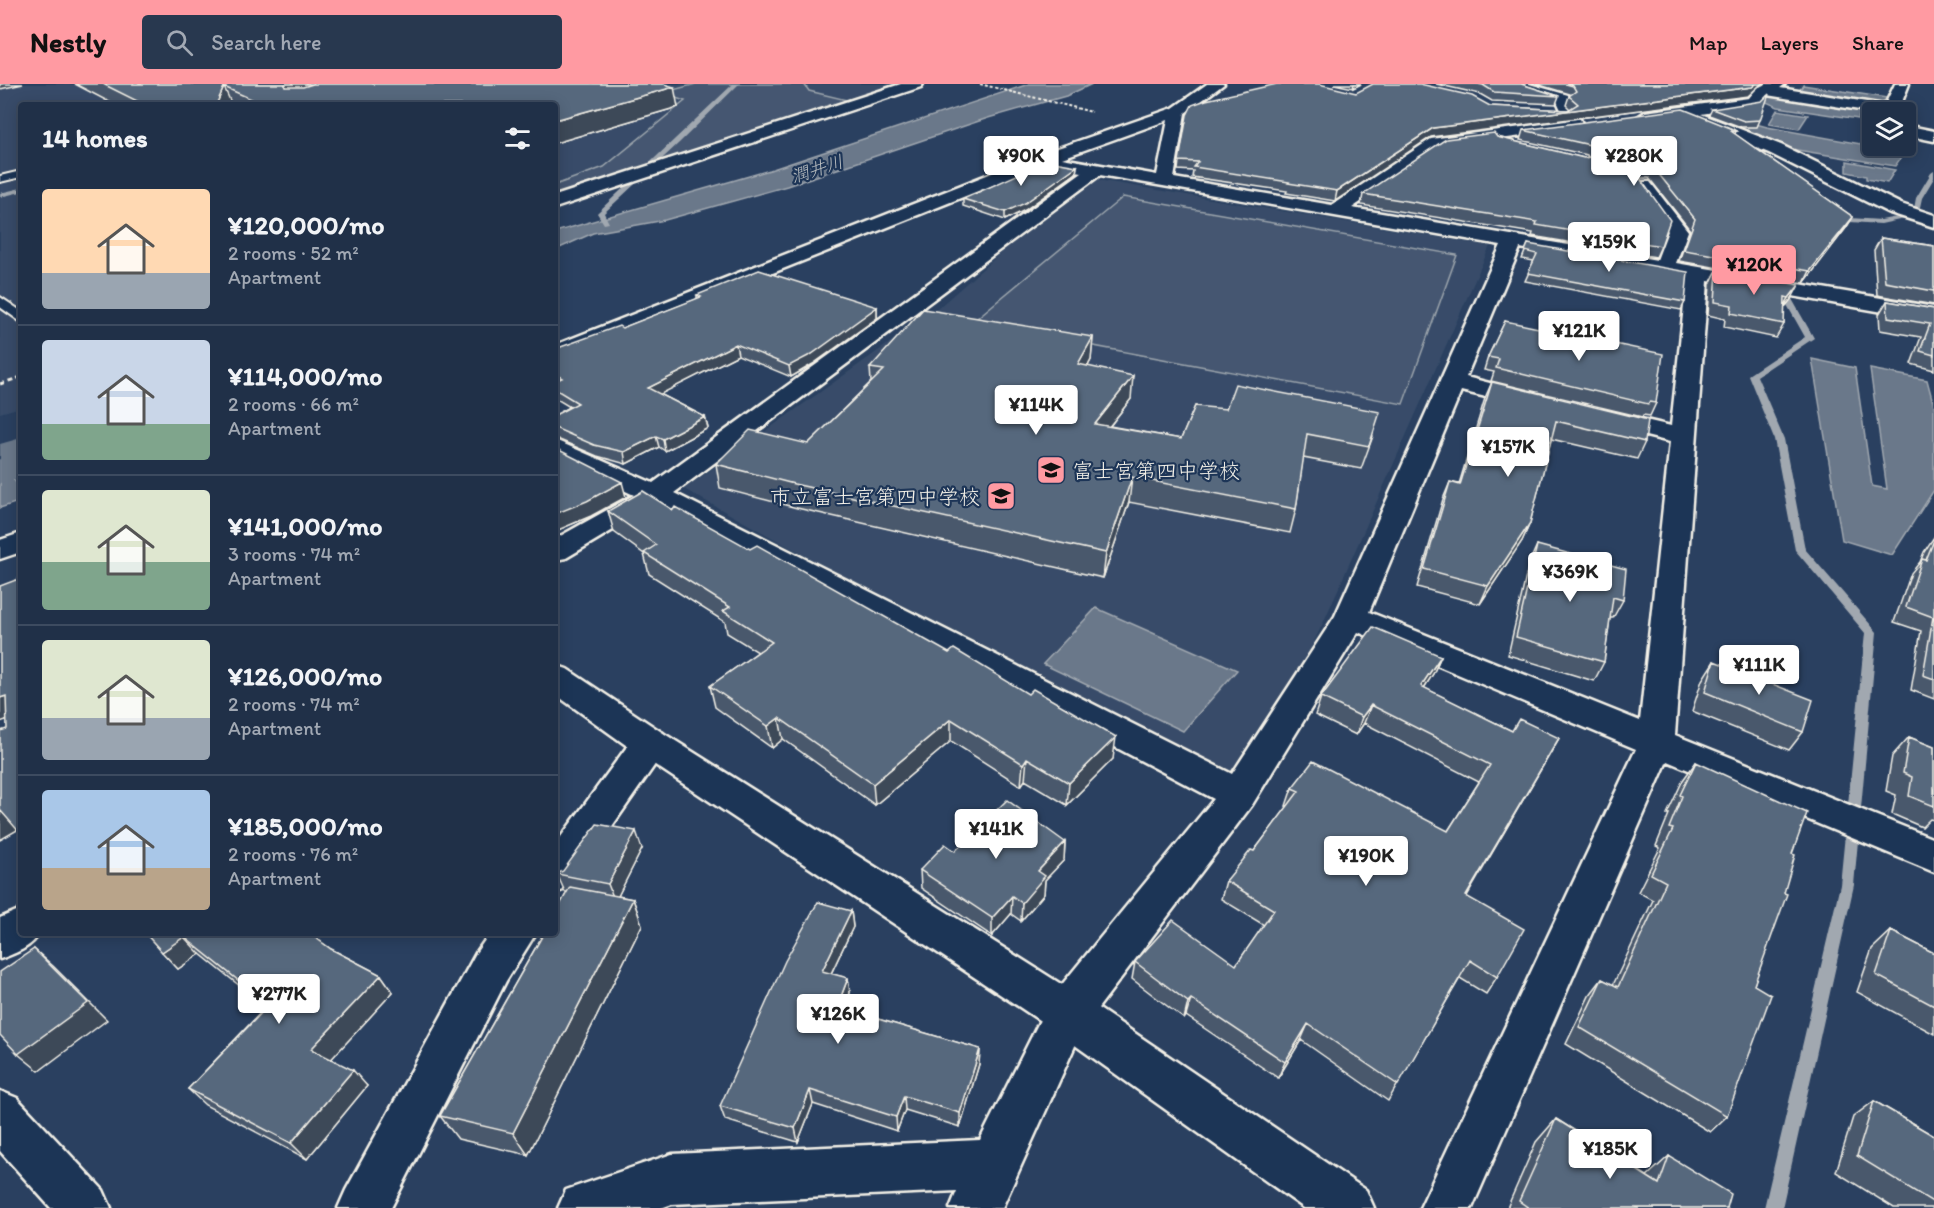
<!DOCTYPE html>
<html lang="en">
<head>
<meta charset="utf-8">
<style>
	body { margin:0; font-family:Itim,"Klee One",sans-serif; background:#28384f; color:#f1f3f6; height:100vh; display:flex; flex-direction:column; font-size:22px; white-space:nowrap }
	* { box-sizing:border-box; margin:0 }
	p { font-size:20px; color:#a2a9b4 }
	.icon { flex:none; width:33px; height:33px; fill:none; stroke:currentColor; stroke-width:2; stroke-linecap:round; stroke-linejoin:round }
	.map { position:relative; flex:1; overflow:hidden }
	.drawer { position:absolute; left:18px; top:18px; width:540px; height:834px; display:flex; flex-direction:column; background:#203048; border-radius:6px; box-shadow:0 3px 15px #0003,0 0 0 2px #3d4b60 }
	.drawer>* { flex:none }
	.tools { position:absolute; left:1862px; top:18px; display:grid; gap:12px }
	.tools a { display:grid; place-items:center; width:54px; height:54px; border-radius:6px; background:#203048; box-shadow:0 3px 15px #0003,0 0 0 2px #3d4b60; font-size:30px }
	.price { position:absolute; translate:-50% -51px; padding:0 14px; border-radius:6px; background:#fff; color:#222; font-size:20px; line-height:39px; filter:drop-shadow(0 2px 3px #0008) }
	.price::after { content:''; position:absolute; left:50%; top:36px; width:18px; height:14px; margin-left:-9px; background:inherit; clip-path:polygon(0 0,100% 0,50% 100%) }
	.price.current { background:#ff9aa2; color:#111 }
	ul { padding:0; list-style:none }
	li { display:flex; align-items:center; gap:18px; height:150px; padding:0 24px }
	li+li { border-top:2px solid #3d4b60 }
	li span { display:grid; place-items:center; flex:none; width:168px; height:120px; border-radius:6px; color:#555 }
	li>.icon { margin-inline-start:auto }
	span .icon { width:72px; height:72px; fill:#fffc; stroke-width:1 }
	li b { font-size:26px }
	h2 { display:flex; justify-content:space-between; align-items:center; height:72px; padding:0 24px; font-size:26px }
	header { display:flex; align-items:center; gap:36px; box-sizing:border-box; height:84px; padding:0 30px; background:#ff9aa2; color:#111 }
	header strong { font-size:28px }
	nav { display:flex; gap:33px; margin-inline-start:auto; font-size:21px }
	.search { width:420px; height:54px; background:#28384f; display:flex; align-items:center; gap:15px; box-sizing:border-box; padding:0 21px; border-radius:6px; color:#a2a9b4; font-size:22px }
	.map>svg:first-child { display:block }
	.built { fill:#374c69 }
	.green { fill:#445771; stroke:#9ca4ac; stroke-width:1.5 }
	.water { fill:#6a788a; stroke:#a1a8b0; stroke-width:1.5 }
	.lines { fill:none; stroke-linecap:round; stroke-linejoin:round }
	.stream { fill:#a1a8b0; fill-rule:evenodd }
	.river { fill:#6a788a; fill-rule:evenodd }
	.lane-casing { stroke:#f4f1e8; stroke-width:4 }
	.street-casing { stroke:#f4f1e8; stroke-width:5 }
	.secondary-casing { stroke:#f4f1e8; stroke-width:5 }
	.path-far1 { stroke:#f4f1e8; stroke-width:2; stroke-dasharray:3 2; stroke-linecap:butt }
	.path { stroke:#f4f1e8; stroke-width:3; stroke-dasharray:5 4; stroke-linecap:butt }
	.lane { fill:#1d3557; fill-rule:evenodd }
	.street { fill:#1d3557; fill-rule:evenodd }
	.secondary { fill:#1d3557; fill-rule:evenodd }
	.wall { fill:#4a596c; stroke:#f4f1e8; stroke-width:1.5 }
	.shaded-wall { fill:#3c4858; stroke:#f4f1e8; stroke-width:1.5 }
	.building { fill:#56677d; stroke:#f4f1e8; stroke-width:1.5 }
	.labels { text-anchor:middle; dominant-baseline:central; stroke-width:4.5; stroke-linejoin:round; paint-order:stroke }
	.far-water-label { font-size:18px; font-style:italic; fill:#bdc1c2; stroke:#1d3557 }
	.poi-label { font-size:21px; fill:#f4f1e8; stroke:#1d3557; text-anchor:start }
</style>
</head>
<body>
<header>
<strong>Nestly</strong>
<div class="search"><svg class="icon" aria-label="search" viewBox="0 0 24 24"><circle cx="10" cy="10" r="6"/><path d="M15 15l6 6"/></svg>Search here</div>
<nav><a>Map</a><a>Layers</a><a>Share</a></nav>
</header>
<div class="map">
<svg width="1934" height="1124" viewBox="0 0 1934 1124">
	<rect width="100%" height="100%" fill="#2a4060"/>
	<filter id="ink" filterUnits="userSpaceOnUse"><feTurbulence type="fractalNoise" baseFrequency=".0167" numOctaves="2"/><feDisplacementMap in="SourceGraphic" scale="12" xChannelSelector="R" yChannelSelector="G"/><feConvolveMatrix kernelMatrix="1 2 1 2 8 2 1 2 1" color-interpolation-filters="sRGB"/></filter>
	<g filter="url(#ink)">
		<path class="built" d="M0 0H896L555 128V21H21V323L0 329Z
			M1086 94 1490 162 1324 537 1239 711 684 405 937 225Z"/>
		<path class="green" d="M696 0H804L809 7 851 17 555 115V101L604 83 685 17 661 9Z
			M1123 113 1457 171 1403 320 971 239Z"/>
		<path class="water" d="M1029 0H1092L1066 12 988 34 787 102 665 136 593 149 555 166V148L770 86Z
			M1803 1 1887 14 1881 20 1871 21 1798 9Z
			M1770 8 1863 23 1858 35 1778 23 1764 17Z
			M1777 26 1808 31 1799 45 1769 40Z
			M1756 40 1767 43 1905 68 1895 82 1791 65 1733 42Z
			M1847 77 1895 86 1887 99 1866 95V92L1847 88Z
			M1812 275 1855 284 1872 402 1887 405 1870 285 1927 296 1934 322V406L1892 471 1842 456Z
			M0 377 21 405V417L0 424Z
			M1096 524 1237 586 1183 647 1043 580Z"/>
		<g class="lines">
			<path class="stream" d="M733 0H739L679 59 604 129 609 139 604 140 597 129 598 128Z
				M1934 87V94L1922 114 1918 132 1881 140 1835 137 1832 135 1835 133 1881 136 1913 130 1916 114 1931 89Z
				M21 104V108L0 113V109Z
				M1763 183 1775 185 1814 254 1757 292 1784 355 1805 465 1877 548 1854 801 1782 1124H1764L1840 801 1865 549 1795 466 1774 355 1748 291 1805 253 1769 189 1763 187Z"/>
			<path class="river" d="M21 354V393L0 399V360Z"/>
			<g class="lane-casing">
				<path id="lane" d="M21 87V93L0 98V92Z
					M0 213 21 227V238L0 223Z"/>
			</g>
			<g class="street-casing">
				<path id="street" d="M1207 0H1224L1185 29 1174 94 1332 121 1431 55 1566 37 1557 17 1508 3 1506 0H1529L1568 11 1583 41 1581 44 1442 63 1352 124 1657 176 1668 147 1635 102 1638 98H1650L1688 147 1676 179 1934 223V237L1708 197 1675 651 1934 755V788L1667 677 1472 1124H1420L1636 665 1358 548 1252 721 1083 944 1002 1124H950L957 1107 672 1120 661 1124H558L566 1106 672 1070 980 1056 1051 914 1214 715 655 421 566 474 555 476V455L634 411 555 374V356L653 399 1082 88 1043 81 555 276V261L1035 72 1173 24ZM1168 36 1157 91 1062 74ZM1100 91 1501 161 1335 532 1232 690 674 409ZM1520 164 1687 194 1671 342 1603 326 1594 329 1590 334 1594 339 1670 358 1640 637 1369 528 1461 307 1532 324 1541 322 1544 317 1541 312 1466 293Z
					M1765 0H1785L1780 4 1885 21 1895 0H1909L1898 28H1872L1767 11 1759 21 1701 30 1781 61 1901 120 1934 131V143L1887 128 1769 69 1686 35 1684 32 1645 38 1637 33 1645 28 1749 14 1758 3Z
					M1905 41 1934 47V57L1905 51Z
					M650 645 663 649 668 659 663 669 569 804 555 809V761L637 649Z
					M21 825V849H39C33 863 14 870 0 875V834Z
					M490 849H536L506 897 391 1124H338L346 1106 476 869Z
					M0 1007 17 1014 103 1106 111 1124H51L0 1067Z"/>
			</g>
			<g class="secondary-casing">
				<path id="secondary" d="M901 0H923L921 3 555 124V112Z
					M21 449V468L0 475V456Z
					M555 581 567 585 663 649 1083 914 1366 1106 1374 1124H1304L1051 944 637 669 555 610Z"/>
			</g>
			<path class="path-far1" d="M980 0 1092 28"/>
			<path class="path" d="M0 300 21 293"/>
			<use href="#lane" class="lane"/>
			<use href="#street" class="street"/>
			<use href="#secondary" class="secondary"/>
		</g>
		<path class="wall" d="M75 0H664L678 23 555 59V21H115Z
			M1334 0H1361L1353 4Z
			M1436 0H1521L1559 12 1556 20 1492 17 1480 10Z
			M1536 0H1765L1759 2 1748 12 1431 53 1335 117 1286 109 1287 107 1192 93 1193 87 1178 86 1179 77 1356 9 1490 22 1568 26 1570 25 1566 21 1569 12 1570 11V10Z
			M1712 25 1760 36 1757 43H1741L1709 31Z
			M1523 46 1736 47 1735 50 1853 133 1846 144 1804 199 1679 177 1690 146 1649 94H1639L1661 162 1656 173 1532 152 1533 149 1361 121 1363 110 1497 53 1584 74 1588 73 1587 71 1520 56Z
			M1077 82 1076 89 1025 126 1005 136 963 122V115Z
			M1881 154 1934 162V221L1877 211 1874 166Z
			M1528 160 1685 218 1681 226 1525 197 1534 177 1522 175Z
			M1717 186 1792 214 1784 224V240L1776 254 1724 243 1725 235 1708 231 1710 200Z
			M697 211 877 223V234L813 280 791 293 738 271 660 310 705 333 708 344 665 367 659 363 626 380 597 372 555 354V331L570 323 555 314V265L622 244 697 215Z
			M1887 217 1934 225V286L1911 280 1921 253 1880 246 1879 230Z
			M1505 237 1656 319 1650 332 1643 331 1642 333 1491 297 1494 288 1484 286 1488 273Z
			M1093 253 1091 276 1088 282 1131 315 1110 342 1181 355 1195 322 1373 352 1361 385 1303 374 1296 425 1290 449 1129 418 1103 494 797 424 720 404 716 380 808 360 871 298 870 284Z
			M1492 298 1645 358 1637 375 1551 355 1530 439 1522 457 1480 520 1417 503 1443 415 1450 398 1459 400 1485 314Z
			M555 364 626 413 591 432 558 446 555 444Z
			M673 426 1113 675 1067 721 1025 696 1021 702 951 657 875 721 783 655 772 664 715 623 710 602 758 568 727 549 725 538 649 490 644 470 614 448 608 427Z
			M1934 453V615L1911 606 1921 547 1894 538 1911 489 1920 478 1924 468Z
			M1537 461 1623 516 1613 534H1610L1604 578 1594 597 1508 571 1529 479Z
			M1441 572 1433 590 1424 604 1512 647 1559 654 1467 812 1497 893 1486 910 1460 894 1388 1017 1301 956 1278 994 1186 932 1184 935 1132 895 1135 878 1236 881 1264 841 1221 815 1226 797 1254 767 1288 722H1286L1292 704 1448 747 1479 698 1364 639 1356 651 1315 631 1321 613Z
			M1714 577 1803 648 1789 666 1692 627 1702 596Z
			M1909 653 1934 663V736L1930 735 1922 743 1892 730 1896 711 1886 707 1892 672Z
			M1696 678 1792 770 1754 901 1727 1032 1710 1048 1566 960 1589 912 1602 895 1613 901 1653 816 1638 808 1660 764 1656 762 1669 730H1667L1683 696Z
			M1065 758 1064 776 1045 796 1044 810 1021 837 1011 830 992 852 921 804 920 786 955 767Z
			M642 765 618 812 633 815 642 841 528 1071 458 1055 440 1032 567 808H565L557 790Z
			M851 827 853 843 831 890 848 894 850 909 844 925 980 965 979 980 960 1043 905 1026 897 1047 813 1020 798 1058 725 1036 720 1022Z
			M1891 847 1934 869V950L1857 908 1872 865Z
			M145 849 314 853 331 865 381 891 393 908 331 975 367 1002 307 1075 205 1021 188 1005 266 923 200 870 178 885Z
			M1874 1017 1934 1052V1124H1894L1836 1088 1853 1033Z
			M1556 1035 1647 1092 1669 1072 1727 1124H1507L1536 1058Z"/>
		<path class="shaded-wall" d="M0 0H23L0 5Z
			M285 0H313L293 19 285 3Z
			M1354 0H1361L1353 4Z
			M1756 0H1765L1759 2 1748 12 1431 53 1335 117 1337 107 1433 44 1752 3Z
			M224 3 232 21H216Z
			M674 3 678 23 555 59V36Z
			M1077 82 1076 89 1025 126 1005 136V128Z
			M1853 133 1846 144 1804 199 1810 187Z
			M1799 201 1792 214 1781 228 1789 214Z
			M877 223V234L813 280 791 293 789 282Z
			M1093 253 1091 276 1076 303 1078 280Z
			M736 260 738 271 651 315 648 304Z
			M1133 292 1131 315 1093 363 1095 340Z
			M705 333 708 344 665 367 663 355Z
			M656 352 659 363 626 380 624 368Z
			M1132 393 1129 418 1103 494 1106 469Z
			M622 398 626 413 591 432 558 446 555 436V430Z
			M1530 439 1522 457 1480 520 1488 502Z
			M1441 572 1433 590 1413 621 1421 602Z
			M6 612 21 631 0 638V614Z
			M1371 621 1364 639 1356 651 1362 633Z
			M779 634 783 655 772 664 768 642Z
			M951 635V657L875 721 873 700Z
			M1116 653 1113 675 1067 721 1069 699Z
			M1559 654 1549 672 1456 829 1466 812Z
			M1027 674 1025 696 1021 702 1023 680Z
			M1 727 19 745 0 756V728Z
			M636 747 642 765 615 818 608 800Z
			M1065 758 1064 776 1045 796 1044 810 1021 837 1022 819 1038 787Z
			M1012 812 1011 830 992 852V834Z
			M633 815 642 841 528 1071 513 1049Z
			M851 827 853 843 825 902 822 887Z
			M304 849H319L310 856Z
			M184 853 200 870 178 885 162 868Z
			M34 865 53 882 107 936 39 987 18 970Z
			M381 891 393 908 325 982 311 965Z
			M848 894 850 909 839 938 837 923Z
			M1191 915 1186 932 1184 935 1188 918Z
			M1308 940 1301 956 1278 994 1285 978Z
			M980 965 979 980 960 1043V1029Z
			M353 986 367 1002 307 1075 291 1059Z
			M810 1006 813 1020 798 1058 795 1044Z
			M904 1012 905 1026 897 1047 896 1033Z"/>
		<path class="building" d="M103 0H285V3H303L313 0H664L674 3 555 36V21H265L224 3 216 21H145Z
			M1277 0H1319L1356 9 1373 0H1420L1472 12 1490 22 1568 26 1578 20 1569 12 1576 7 1573 2 1566 0H1756L1752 3 1433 44 1337 107 1288 99 1289 98 1194 83 1198 78 1179 77 1187 31 1192 21 1206 16Z
			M1477 0H1521L1559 12 1494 8 1483 1Z
			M1769 10 1760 36 1744 37 1712 25 1762 17Z
			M1683 25 1733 45 1736 47H1731L1853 133 1810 187 1684 166 1695 135 1653 83H1641L1636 89 1670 136 1661 162 1536 141 1537 138 1363 110 1446 55 1494 49 1497 53 1584 74 1590 73 1595 68 1590 61 1523 46Z
			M1048 77 1077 82 1025 119 1005 128 963 115Z
			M1881 154 1934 162V207L1885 198Z
			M1528 160 1688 188 1685 218 1528 189 1537 170 1525 167Z
			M759 186 877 223 812 270 789 282 736 260 648 304 705 333 663 355 656 352 624 368 594 361 555 344V331L578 319 555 305V297L562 294 555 290V265L619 242 622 244 701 213 697 211Z
			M1717 186 1799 201 1789 214 1785 213 1784 240 1731 229 1732 221 1715 218Z
			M1887 217 1934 225V271L1920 267 1930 240 1888 233Z
			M923 225 1093 253 1078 280 1133 292 1095 340 1181 355 1195 322 1226 325 1235 300 1380 328 1369 362 1307 350 1296 425 1132 393 1106 469 794 400 716 380 750 346 808 360 884 286 870 284Z
			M1505 237 1663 270 1656 319 1649 318 1648 320 1496 284 1499 275 1488 273Z
			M1492 298 1648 336 1645 358 1556 337 1530 439 1488 502 1424 485 1450 398 1460 401Z
			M555 364 622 398 587 417 555 430Z
			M643 407 673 426 675 423 750 465 757 461 949 569 954 565 1028 610 1033 605 1116 653 1069 699 1027 674 1023 680 951 635 873 700 779 634 768 642 710 602 772 558 723 527 730 523 644 469 656 461 608 427Z
			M1934 456V595L1923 591 1933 533 1906 523 1922 475 1926 476Z
			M1537 461 1626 485 1623 516 1613 513 1604 578 1516 553Z
			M21 494V750L1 727 0 728V647L7 645 6 612 0 614V502Z
			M1373 543 1441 572 1421 602 1512 647 1519 635 1559 654 1466 812 1524 845 1497 893 1470 876 1398 1001 1308 940 1285 978 1191 915 1188 918 1135 878 1173 836 1236 881 1274 826 1226 797 1251 766 1254 767 1299 707 1292 704 1313 677 1448 747 1490 681 1371 621 1362 633 1321 613Z
			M1714 577 1813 616 1803 648 1705 608Z
			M1909 653 1934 663V722L1909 712 1912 693 1903 689Z
			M1696 678 1807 729 1792 770 1795 771 1784 809 1787 810 1754 901 1771 911 1727 1032 1579 943 1602 895 1618 903 1666 798 1651 790 1673 745 1669 744 1682 712 1680 711Z
			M1007 716 1065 758 1038 787 1045 792 1022 819 1012 812 992 834 920 786 945 760 955 767Z
			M597 740 636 747 608 800 557 790 563 787Z
			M570 803 633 815 513 1049 440 1032 544 849H555V830Z
			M818 818 851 827 822 887 848 894 837 923 980 965 960 1029 904 1012 896 1033 810 1006 795 1044 720 1022 785 877Z
			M1891 847 1934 869V922L1876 891Z
			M145 849H309L331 865 381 891 311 965 353 986 291 1059 188 1005 269 921 184 853 162 868Z
			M34 865 88 919 18 970 0 951V888Z
			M1874 1017 1934 1052V1119L1857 1072Z
			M1556 1035 1659 1100 1669 1072 1731 1110 1727 1124H1529L1519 1117Z"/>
	</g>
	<defs>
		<g id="school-square" transform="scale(1.5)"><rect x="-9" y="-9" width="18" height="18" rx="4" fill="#ff9aa2" stroke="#1d3557"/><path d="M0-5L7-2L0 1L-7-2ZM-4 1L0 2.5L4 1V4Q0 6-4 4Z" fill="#111"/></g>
	</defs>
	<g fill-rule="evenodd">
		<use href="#school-square" x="1051" y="386"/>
		<use href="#school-square" x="1001" y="412"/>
	</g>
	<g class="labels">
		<g class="far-water-label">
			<text transform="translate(817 85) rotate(-18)">潤井川</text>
		</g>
		<g class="poi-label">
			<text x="1072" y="386">富士宮第四中学校</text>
			<text x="980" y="412" text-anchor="end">市立富士宮第四中学校</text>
		</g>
	</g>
</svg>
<div class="tools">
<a><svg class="icon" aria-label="layers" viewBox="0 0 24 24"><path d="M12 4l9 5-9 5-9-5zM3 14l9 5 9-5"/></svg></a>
</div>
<b class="price" style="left:1021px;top:103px">¥90K</b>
<b class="price" style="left:1634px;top:103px">¥280K</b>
<b class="price" style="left:1609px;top:189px">¥159K</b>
<b class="price current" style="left:1754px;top:212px">¥120K</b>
<b class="price" style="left:1579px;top:278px">¥121K</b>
<b class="price" style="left:1036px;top:352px">¥114K</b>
<b class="price" style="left:1508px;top:394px">¥157K</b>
<b class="price" style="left:1570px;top:519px">¥369K</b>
<b class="price" style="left:1759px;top:612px">¥111K</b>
<b class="price" style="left:996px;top:776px">¥141K</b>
<b class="price" style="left:1366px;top:803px">¥190K</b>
<b class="price" style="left:279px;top:941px">¥277K</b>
<b class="price" style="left:838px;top:961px">¥126K</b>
<b class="price" style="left:1610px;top:1096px">¥185K</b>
<section class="drawer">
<h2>14 homes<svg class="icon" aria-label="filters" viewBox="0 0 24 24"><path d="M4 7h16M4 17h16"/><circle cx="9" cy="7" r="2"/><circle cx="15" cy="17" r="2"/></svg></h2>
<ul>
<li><span style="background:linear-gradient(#ffd9b3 70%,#9aa5b1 0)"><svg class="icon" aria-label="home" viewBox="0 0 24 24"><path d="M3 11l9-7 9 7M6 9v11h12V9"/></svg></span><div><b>¥120,000/mo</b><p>2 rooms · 52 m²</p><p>Apartment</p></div></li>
<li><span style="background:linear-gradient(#c9d6e8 70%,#7fa58c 0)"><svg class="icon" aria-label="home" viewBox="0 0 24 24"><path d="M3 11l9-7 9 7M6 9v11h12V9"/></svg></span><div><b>¥114,000/mo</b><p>2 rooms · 66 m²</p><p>Apartment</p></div></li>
<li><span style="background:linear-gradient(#dfe7d0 60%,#7fa58c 0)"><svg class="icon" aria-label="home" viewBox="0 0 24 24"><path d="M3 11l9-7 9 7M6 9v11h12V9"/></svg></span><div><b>¥141,000/mo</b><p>3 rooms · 74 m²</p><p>Apartment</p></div></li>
<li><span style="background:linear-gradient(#dfe7d0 65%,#9aa5b1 0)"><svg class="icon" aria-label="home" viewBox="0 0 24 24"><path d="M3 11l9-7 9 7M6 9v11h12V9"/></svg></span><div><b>¥126,000/mo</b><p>2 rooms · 74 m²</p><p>Apartment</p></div></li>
<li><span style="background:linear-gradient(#a9c7e8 65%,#b9a48a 0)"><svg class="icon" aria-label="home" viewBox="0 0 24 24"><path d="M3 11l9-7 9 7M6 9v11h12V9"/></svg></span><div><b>¥185,000/mo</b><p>2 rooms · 76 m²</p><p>Apartment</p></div></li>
</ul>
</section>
</div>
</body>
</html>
